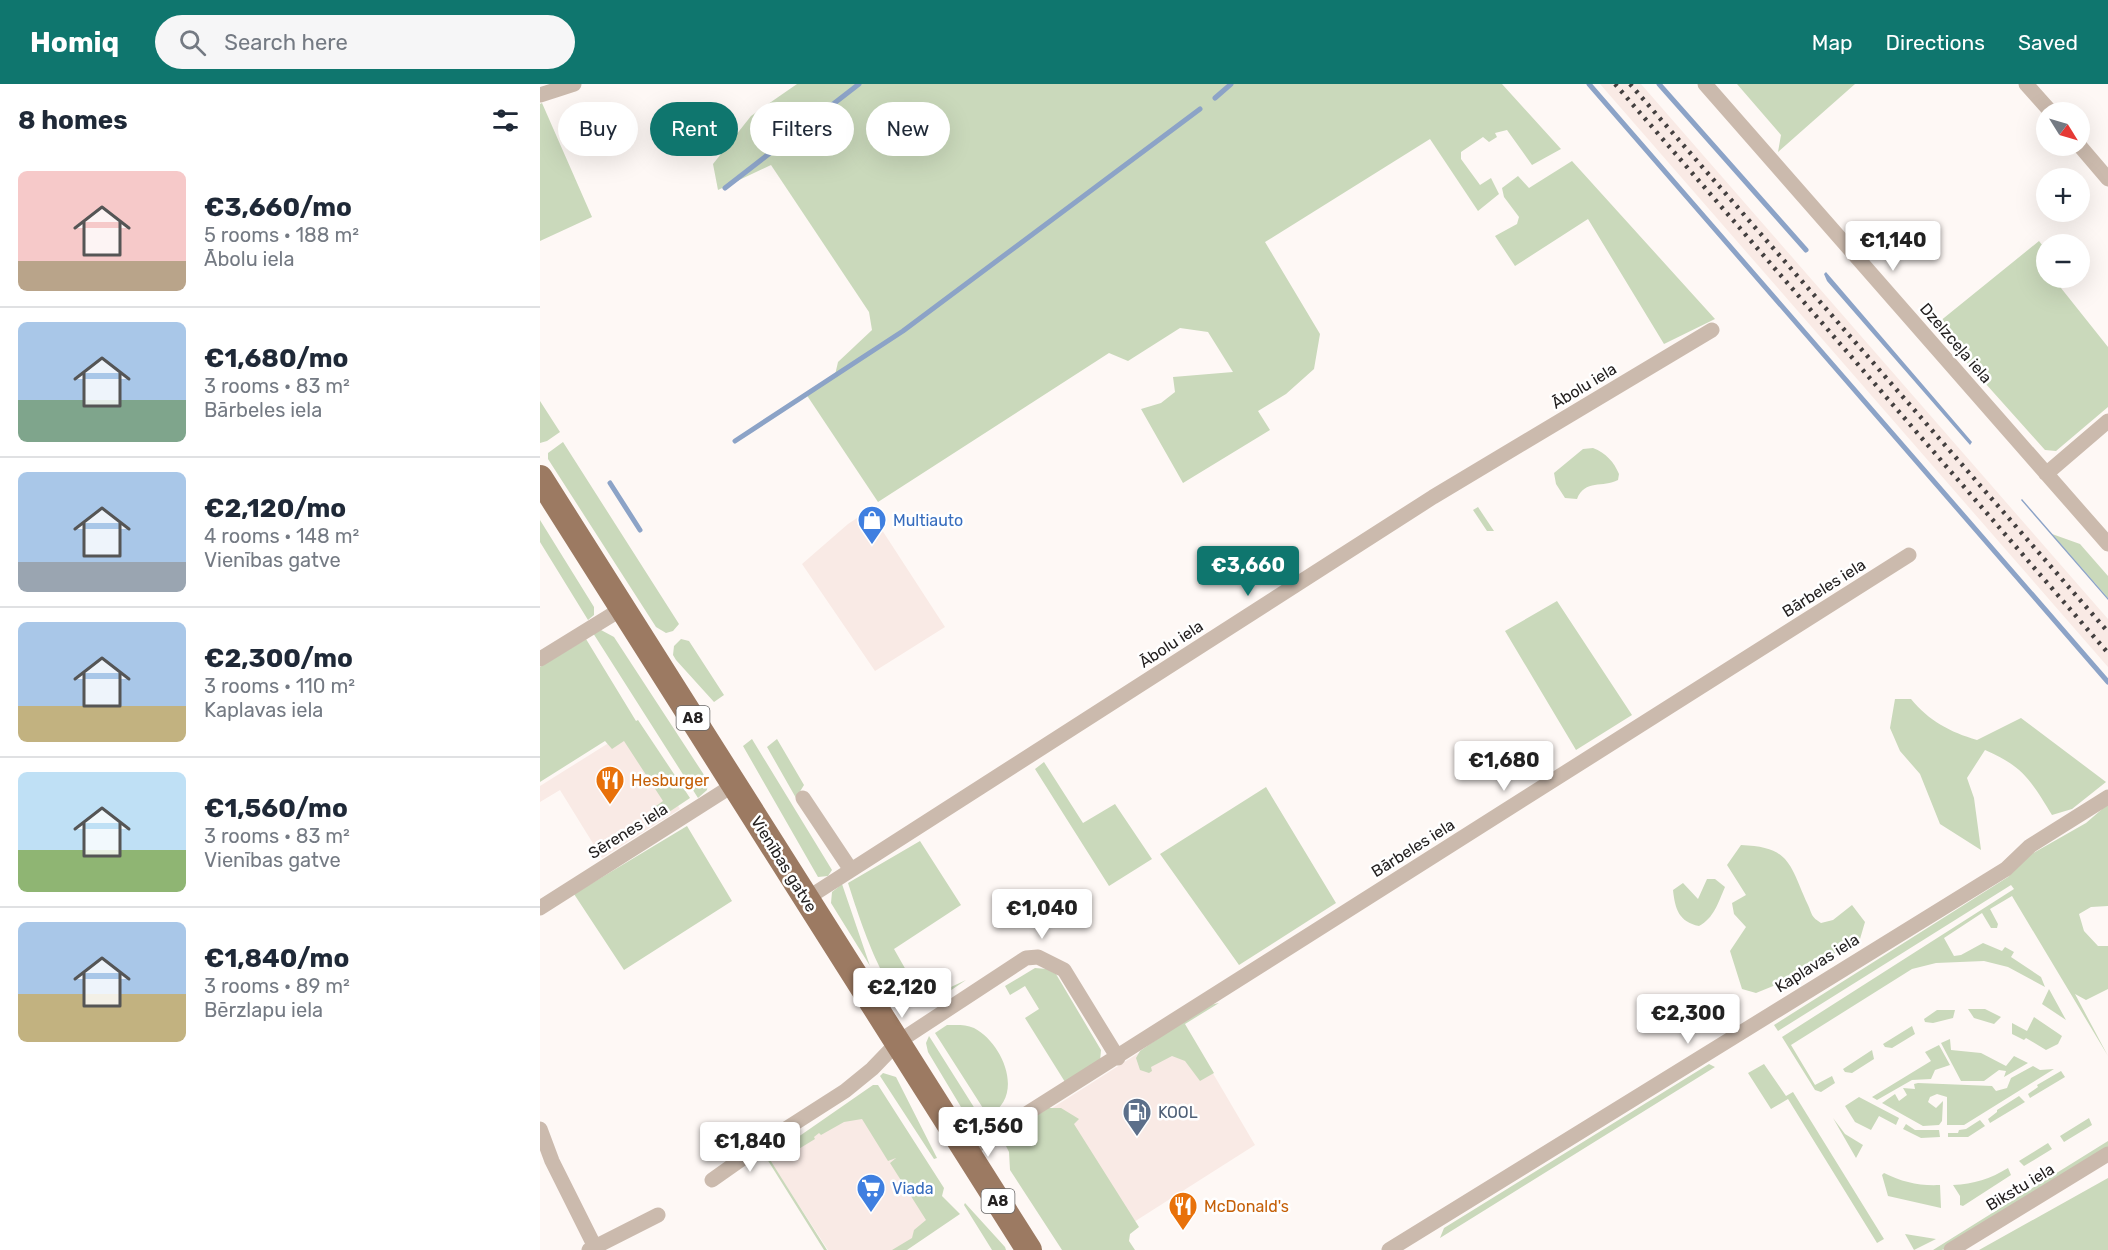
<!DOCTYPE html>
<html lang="en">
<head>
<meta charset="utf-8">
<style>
	body { margin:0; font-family:Rubik,sans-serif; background:#f6f6f7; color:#1f2937; height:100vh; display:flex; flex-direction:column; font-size:22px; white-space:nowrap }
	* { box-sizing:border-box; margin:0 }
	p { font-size:20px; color:#747a83 }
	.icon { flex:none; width:33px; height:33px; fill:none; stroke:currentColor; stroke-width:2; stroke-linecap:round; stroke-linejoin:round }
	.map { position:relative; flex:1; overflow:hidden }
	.sheet { display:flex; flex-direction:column; background:#fff; width:540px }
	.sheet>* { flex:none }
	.guide { position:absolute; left:18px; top:18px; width:570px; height:54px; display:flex; gap:12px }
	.needle { width:39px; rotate:127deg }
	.tools { position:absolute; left:1496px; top:18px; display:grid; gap:12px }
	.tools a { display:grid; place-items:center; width:54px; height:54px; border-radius:50%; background:#fff; box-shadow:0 6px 24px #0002; font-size:30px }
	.price { position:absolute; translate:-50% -51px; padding:0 14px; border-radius:6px; background:#fff; color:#222; font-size:20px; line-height:39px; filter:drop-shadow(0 2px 3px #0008) }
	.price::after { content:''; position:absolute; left:50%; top:36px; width:18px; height:14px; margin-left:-9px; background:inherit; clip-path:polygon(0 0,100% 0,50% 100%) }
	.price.selected { background:#0f766e; color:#fff }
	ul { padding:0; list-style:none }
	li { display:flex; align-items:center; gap:18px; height:150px; padding:0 18px }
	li+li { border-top:2px solid #e0e1e3 }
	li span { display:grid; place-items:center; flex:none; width:168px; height:120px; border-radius:9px; color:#555 }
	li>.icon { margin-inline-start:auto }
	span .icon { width:72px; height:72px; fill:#fffc; stroke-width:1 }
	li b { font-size:26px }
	h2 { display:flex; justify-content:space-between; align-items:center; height:72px; padding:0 18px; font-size:26px }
	.tag { padding:0 21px; border-radius:27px; background:#fff; box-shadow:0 6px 24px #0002; font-size:21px; line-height:54px }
	.tag.selected { background:#0f766e; color:#fff }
	header { display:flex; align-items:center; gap:36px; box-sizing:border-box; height:84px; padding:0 30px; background:#0f766e; color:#fff }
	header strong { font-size:28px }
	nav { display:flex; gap:33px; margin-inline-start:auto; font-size:21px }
	.search { width:420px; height:54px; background:#f6f6f7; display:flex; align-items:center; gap:15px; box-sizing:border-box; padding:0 21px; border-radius:33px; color:#747a83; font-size:22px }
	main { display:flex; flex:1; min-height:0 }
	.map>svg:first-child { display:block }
	.built { fill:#f9eae5 }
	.green { fill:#cad9bb }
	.water { fill:#8ca3c7 }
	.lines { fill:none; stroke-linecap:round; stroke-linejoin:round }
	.stream { stroke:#8ca3c7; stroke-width:5 }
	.minor { stroke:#cbbaad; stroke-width:15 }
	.trunk { stroke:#9c7a62; stroke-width:26 }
	.rail { stroke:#433f3f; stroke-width:4.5; stroke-dasharray:3 6; stroke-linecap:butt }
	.labels { text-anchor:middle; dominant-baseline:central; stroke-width:5; stroke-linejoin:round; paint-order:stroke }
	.shield { fill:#fff; stroke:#666464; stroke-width:1.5 }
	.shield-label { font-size:15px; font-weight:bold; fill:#242121 }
	.street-label { font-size:16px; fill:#242121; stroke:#fff }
	.shop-label { font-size:16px; fill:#366cbe; stroke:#fff; text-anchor:start }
	.food-label { font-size:16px; fill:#c56008; stroke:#fff; text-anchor:start }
	.service-label { font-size:16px; fill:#4e5e75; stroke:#fff; text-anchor:start }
</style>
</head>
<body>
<header>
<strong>Homiq</strong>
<div class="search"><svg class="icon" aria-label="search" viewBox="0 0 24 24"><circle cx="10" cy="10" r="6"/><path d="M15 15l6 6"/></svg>Search here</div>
<nav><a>Map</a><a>Directions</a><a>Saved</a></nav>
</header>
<main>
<section class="sheet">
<h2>8 homes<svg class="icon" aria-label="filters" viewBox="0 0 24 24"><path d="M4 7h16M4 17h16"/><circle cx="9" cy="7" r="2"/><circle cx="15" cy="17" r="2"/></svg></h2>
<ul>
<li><span style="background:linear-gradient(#f6c9c9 75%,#b9a48a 0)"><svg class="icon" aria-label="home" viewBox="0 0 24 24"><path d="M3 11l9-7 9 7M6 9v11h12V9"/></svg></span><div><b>€3,660/mo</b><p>5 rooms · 188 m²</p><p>Ābolu iela</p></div></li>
<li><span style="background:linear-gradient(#a9c7e8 65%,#7fa58c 0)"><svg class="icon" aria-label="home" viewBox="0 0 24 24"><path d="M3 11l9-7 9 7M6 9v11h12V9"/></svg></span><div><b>€1,680/mo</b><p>3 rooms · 83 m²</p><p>Bārbeles iela</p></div></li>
<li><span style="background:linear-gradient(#a9c7e8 75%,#9aa5b1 0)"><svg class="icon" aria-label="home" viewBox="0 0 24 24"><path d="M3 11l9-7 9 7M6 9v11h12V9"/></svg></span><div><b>€2,120/mo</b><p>4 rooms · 148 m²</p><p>Vienības gatve</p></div></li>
<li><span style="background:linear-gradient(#a9c7e8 70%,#c2b280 0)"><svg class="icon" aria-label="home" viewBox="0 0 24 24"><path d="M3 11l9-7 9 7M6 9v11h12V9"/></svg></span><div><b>€2,300/mo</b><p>3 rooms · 110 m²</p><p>Kaplavas iela</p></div></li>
<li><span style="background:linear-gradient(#bfe0f5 65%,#8fb573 0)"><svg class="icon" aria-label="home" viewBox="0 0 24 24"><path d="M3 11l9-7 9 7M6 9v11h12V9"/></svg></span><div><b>€1,560/mo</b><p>3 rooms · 83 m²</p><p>Vienības gatve</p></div></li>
<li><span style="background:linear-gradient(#a9c7e8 60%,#c2b280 0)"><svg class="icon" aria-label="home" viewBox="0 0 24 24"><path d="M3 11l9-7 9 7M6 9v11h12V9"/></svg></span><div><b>€1,840/mo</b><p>3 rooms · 89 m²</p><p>Bērzlapu iela</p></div></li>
</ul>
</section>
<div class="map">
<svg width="1568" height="1166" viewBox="0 0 1568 1166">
	<rect width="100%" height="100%" fill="#fef8f5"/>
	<path class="built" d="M1060 0H1101L1513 472 1568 535V583Z
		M329 426 405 543 335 587 262 480 308 440Z
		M91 645 140 725 62 774 20 706 0 718V702Z
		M644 940 715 1061 553 1164 478 1046Z
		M320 1016 400 1141 361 1166H288L228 1074Z"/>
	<path class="green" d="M257 0H962L1021 65 992 81 967 46 955 49 957 53 949 58 943 53 921 68V75L940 101 951 94 959 110 938 127 890 55 725 158 780 250 774 285 746 310 718 327 730 346 643 399 601 325 621 319 635 308 633 293 693 288 668 248 640 244 588 277 569 269 338 418 266 310 295 291 298 278 332 246 329 228 231 81 178 106 173 80 211 32Z
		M1197 0H1315L1238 68 1241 51Z
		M2 19 52 133 0 157V20Z
		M1032 77 1175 235 1124 260 1048 135 975 182 955 152 977 140 979 133 964 113 962 104 978 92 989 104Z
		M1499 157 1506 166V194H1523L1521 204 1568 263V323L1516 367 1505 366 1394 242Z
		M0 317 20 348 7 357 0 359Z
		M23 358 139 540 133 547 126 549 116 543 8 375V369Z
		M1053 364C1066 369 1074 378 1079 390L1078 396C1063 404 1045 395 1037 415L1025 414 1016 400 1014 389 1043 365Z
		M938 423 954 447H947L933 426Z
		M0 436 54 523V531L48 536 0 458Z
		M1512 450 1540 460 1568 492V514Z
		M1017 517 1092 631 1036 666 965 547Z
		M61 546 74 553 168 697 167 706 158 714 53 549Z
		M46 555 96 637 98 636 150 714 129 728 120 727 116 722 123 717 84 657 72 665 65 657 0 698V583Z
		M141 555 149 557 184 611 174 618 136 576 133 571 134 562Z
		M1355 615H1371C1389 637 1410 648 1437 656L1481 634 1566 698 1532 725 1512 731C1491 697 1483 682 1445 666L1427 694 1434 714 1441 766 1400 740 1380 690 1360 667 1350 644Z
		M212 655 292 786 288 792 278 793 203 662Z
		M237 655 264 701 256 714 227 663Z
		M504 678 543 739 575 720 612 775 569 802 495 685Z
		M726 703 796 819 699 881 620 770Z
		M1568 720V822L1551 823 1539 830 1544 847 1558 862H1568V905L1546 916 1535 910 1568 972 1472 812 1450 825 1458 840 1457 844H1451L1442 829 1404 854 1414 872 1421 871 1443 859 1462 867 1465 863 1474 868 1471 873 1501 893 1505 903 1468 883 1444 877 1396 879 1372 885 1251 961 1275 1001 1292 992 1295 999 1281 1008 1275 1006 1242 953 1474 805 1471 801 1238 947 1234 941 1468 793 1488 772 1546 739Z
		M147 742 192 817 84 886 34 810Z
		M380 757 421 821 354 865 383 916 426 896 398 915 374 923C345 919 317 826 308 799Z
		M1201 761C1251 763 1249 780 1268 821 1272 830 1271 833 1281 839L1293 836 1312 821 1325 838 1320 855 1243 898 1216 909 1202 905 1190 867 1206 843 1194 830 1192 819 1206 811 1187 781Z
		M1167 795H1175L1185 803C1178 819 1174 834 1159 842 1139 838 1135 825 1133 806L1143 799 1158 815Z
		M302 800 330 882 291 819 292 808Z
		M495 884 507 885 516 890 561 966 560 978 525 998 485 934 499 925 485 902 470 911 465 902Z
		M1509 905 1526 936 1502 920Z
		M679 919 645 940 674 989 660 997 645 977 632 972 611 983 612 987 609 989 600 986 596 974 600 967 665 922Z
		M1428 925H1445L1461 933 1454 940 1434 934Z
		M1397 926H1415L1413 934 1393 939 1385 938 1384 935Z
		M1494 933 1522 952 1518 960 1506 966 1486 954 1484 956 1472 950V939L1487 947Z
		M407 941C416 941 425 940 434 944 463 959 486 1013 448 1032L395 949Z
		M1372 942 1375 950 1352 964 1345 963 1343 960Z
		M389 952 442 1036 438 1039 427 1033 388 968 386 959Z
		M1410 955 1411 966 1441 969 1466 982 1474 972 1488 979 1464 993 1466 987 1459 986 1444 997H1421L1401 959Z
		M1399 961 1410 981 1395 986 1391 995 1372 996 1337 1016 1332 1013 1391 977 1385 968Z
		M1332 966 1334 975 1312 989 1305 988 1303 985Z
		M1169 980 1175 983 900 1154 904 1144Z
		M1224 980 1246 1012 1253 1008 1344 1155 1337 1159 1248 1015 1231 1025 1208 989Z
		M1493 982 1500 986 1514 985 1424 1041H1407V1013L1397 1010 1390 1013 1388 1018 1396 1024 1403 1017 1402 1037 1399 1041 1383 1042 1342 1019 1355 1010 1359 1017 1367 1011 1363 1004 1375 1005 1374 1000 1378 999 1452 1002 1456 1007 1467 1004 1471 994Z
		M1521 987 1525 993 1490 1014 1488 1010 1498 1003 1497 1001Z
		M343 989 356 993 397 1074 394 1075 340 992Z
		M333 1001H338L404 1104 402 1112 420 1130 367 1166H352L372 1154 374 1146 386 1136 350 1079 356 1074 348 1077 322 1035 304 1038 281 1051 279 1049 274 1053 275 1055 257 1066H252L248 1060Z
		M1479 1012 1485 1018 1450 1039 1448 1035 1457 1028V1026Z
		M1319 1013 1359 1034 1356 1041 1339 1032 1331 1046 1315 1038 1305 1022Z
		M508 1024H521L539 1035 534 1040 599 1143 590 1150 589 1157 595 1166H522L470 1086 469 1068 465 1060 471 1050Z
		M1293 1034 1305 1050 1323 1061 1316 1074Z
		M1549 1034 1552 1041 1524 1058 1520 1052Z
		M1440 1036 1445 1042 1428 1053H1408V1049H1418L1419 1046 1426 1045Z
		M1366 1040 1375 1046H1399L1400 1053 1381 1054 1363 1045Z
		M1568 1057V1063L1402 1166H1393Z
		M1508 1059 1512 1065 1484 1082 1479 1077Z
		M222 1068 227 1071 287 1166H284L227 1075 224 1077 219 1069Z
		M1468 1084 1471 1091 1423 1122 1420 1121V1112L1413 1101C1434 1100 1450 1095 1468 1084Z
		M1344 1089C1362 1098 1379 1102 1400 1101L1401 1124 1348 1112 1342 1091Z
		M1568 1094V1166H1439Z
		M425 1119 465 1163 466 1166H452L424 1121Z
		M1365 1150 1396 1155 1374 1166Z"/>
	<path class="water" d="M1286 188 1432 358 1430 361 1287 197 1284 190Z
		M1482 415 1568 514V516L1481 416Z"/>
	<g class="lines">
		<path class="stream" d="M1049 0 1568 598
			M1119 0 1266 166
			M675 14 691 0
			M185 104 319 0
			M195 357 363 247 660 25
			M70 399 100 446"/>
		<path class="minor" d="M1165 0 1568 460
			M1486 0 1511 28
			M0 11 34 0
			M1539 61 1568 95
			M1506 390 1568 337
			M0 575 83 524
			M263 714 311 786
			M266 815 893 413 1172 246
			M0 824 195 700
			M0 1045 12 1077 55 1163
			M426 1068 1369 471
			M172 1096 230 1055 305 1007 332 985 358 958 486 874 498 873 524 886 578 974
			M49 1166 118 1131
			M849 1166 1466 785 1490 762 1568 713
			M1411 1166 1568 1070"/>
		<path class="trunk" d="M0 394 489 1166"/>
		<path class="rail" d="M1075 0 1568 569
			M1090 0 1568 548"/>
	</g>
	<defs>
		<g id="shop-pin" transform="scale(1.5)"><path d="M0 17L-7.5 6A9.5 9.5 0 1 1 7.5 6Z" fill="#3f7fe0" stroke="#fff"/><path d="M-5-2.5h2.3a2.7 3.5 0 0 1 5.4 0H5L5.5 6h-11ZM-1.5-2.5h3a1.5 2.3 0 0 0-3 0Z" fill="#fff"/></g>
		<g id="restaurant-pin" transform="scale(1.5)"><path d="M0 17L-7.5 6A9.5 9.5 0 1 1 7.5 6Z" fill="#e8710a" stroke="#fff"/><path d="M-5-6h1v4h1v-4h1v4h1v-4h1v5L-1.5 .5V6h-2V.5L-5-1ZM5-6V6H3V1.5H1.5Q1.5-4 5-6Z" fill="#fff"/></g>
		<g id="fuel-pin" transform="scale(1.5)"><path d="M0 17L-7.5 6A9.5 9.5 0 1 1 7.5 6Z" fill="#5c6f8a" stroke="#fff"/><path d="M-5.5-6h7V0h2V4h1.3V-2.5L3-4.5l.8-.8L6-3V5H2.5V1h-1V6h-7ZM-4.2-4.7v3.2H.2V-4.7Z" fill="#fff"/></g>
		<g id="supermarket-pin" transform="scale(1.5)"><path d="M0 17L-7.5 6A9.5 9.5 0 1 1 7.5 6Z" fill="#3f7fe0" stroke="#fff"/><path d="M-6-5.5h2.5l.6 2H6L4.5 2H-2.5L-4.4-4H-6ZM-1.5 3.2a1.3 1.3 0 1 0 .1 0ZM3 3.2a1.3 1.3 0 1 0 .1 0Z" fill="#fff"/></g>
	</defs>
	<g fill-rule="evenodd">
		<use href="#shop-pin" x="332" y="436"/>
		<use href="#restaurant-pin" x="70" y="696"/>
		<use href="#fuel-pin" x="597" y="1028"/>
		<use href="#supermarket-pin" x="331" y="1104"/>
		<use href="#restaurant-pin" x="643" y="1122"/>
	</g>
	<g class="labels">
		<g class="shield">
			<rect x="136.5" y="622" width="33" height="24" rx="4.5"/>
			<rect x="441.5" y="1105" width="33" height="24" rx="4.5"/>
		</g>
		<g class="shield-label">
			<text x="153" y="634">A8</text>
			<text x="458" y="1117">A8</text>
		</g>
		<g class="street-label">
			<text transform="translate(1416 259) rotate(49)">Dzelzceļa iela</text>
			<text transform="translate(1044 302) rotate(-31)">Ābolu iela</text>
			<text transform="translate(1284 504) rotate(-32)">Bārbeles iela</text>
			<text transform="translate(631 560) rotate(-33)">Ābolu iela</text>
			<text transform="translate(88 747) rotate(-32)">Sērenes iela</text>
			<text transform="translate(873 764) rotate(-32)">Bārbeles iela</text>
			<text transform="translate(244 780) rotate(58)">Vienības gatve</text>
			<text transform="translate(1277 879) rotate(-32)">Kaplavas iela</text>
			<text transform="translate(1480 1103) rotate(-31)">Bikstu iela</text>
		</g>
		<g class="shop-label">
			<text x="353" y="436">Multiauto</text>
			<text x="352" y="1104">Viada</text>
		</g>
		<g class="food-label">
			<text x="91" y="696">Hesburger</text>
			<text x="664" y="1122">McDonald's</text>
		</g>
		<g class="service-label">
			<text x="618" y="1028">KOOL</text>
		</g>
	</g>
</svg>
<div class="tools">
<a><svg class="needle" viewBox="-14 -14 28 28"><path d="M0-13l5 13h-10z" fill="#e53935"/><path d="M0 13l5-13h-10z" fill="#747a83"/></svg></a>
<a>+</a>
<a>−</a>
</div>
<b class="price" style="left:1353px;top:188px">€1,140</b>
<b class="price selected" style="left:708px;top:513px">€3,660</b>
<b class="price" style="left:964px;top:708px">€1,680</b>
<b class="price" style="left:502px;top:856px">€1,040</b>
<b class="price" style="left:362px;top:935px">€2,120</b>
<b class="price" style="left:1148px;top:961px">€2,300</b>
<b class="price" style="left:448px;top:1074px">€1,560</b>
<b class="price" style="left:210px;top:1089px">€1,840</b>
<div class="guide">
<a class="tag">Buy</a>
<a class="tag selected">Rent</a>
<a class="tag">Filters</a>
<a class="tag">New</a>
</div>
</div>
</main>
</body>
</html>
